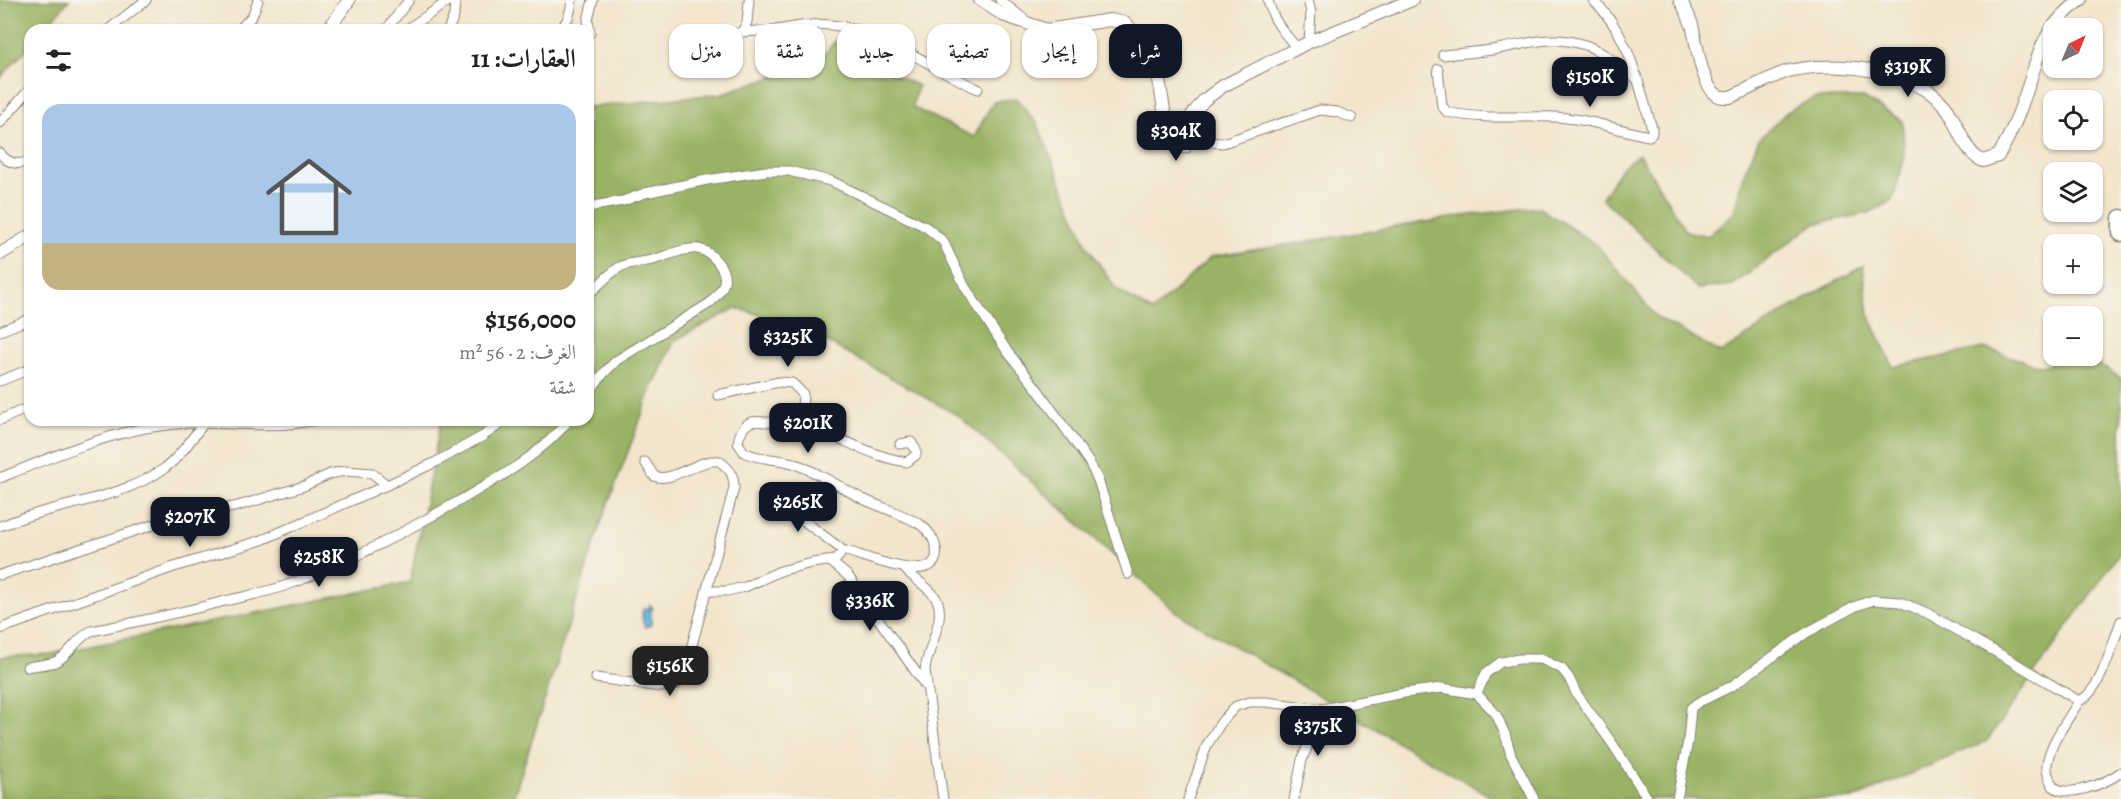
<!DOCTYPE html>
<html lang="ar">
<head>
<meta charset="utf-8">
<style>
	body { margin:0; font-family:Alegreya,Amiri,serif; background:#f2f2f2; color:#222; direction:rtl; height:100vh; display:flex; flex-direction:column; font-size:22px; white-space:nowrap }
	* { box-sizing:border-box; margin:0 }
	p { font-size:20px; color:#767676 }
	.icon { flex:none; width:33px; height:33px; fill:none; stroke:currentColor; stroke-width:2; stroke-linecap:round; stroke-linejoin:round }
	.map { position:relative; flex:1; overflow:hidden; direction:ltr }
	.drawer { position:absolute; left:24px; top:24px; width:570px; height:402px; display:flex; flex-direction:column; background:#fff; border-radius:18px; box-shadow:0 2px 4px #0004; direction:rtl }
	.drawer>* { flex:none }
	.hud { position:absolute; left:612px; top:24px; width:570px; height:54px; direction:rtl; display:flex; gap:12px }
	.needle { width:39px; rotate:43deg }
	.tools { position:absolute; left:2043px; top:18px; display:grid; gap:12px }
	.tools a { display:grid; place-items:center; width:60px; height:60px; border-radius:12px; background:#fff; box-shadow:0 2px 4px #0004; font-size:30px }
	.price { position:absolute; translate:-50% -51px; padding:0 14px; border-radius:12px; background:#111827; color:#fff; font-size:20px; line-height:39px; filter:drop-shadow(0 2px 3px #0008) }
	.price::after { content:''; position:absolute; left:50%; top:36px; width:18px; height:14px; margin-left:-9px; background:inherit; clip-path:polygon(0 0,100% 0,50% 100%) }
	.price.on { background:#222; color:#fff }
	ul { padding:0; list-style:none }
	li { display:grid; align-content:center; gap:12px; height:318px; padding:0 18px }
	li+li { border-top:2px solid #e0e0e0 }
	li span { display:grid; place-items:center; height:186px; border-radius:18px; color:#555 }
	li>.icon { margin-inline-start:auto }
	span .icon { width:108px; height:108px; fill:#fffc; stroke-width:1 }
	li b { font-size:26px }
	h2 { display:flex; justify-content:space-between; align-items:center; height:72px; padding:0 18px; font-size:26px }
	.chip { padding:0 21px; border-radius:18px; background:#fff; box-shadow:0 2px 4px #0004; font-size:21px; line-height:54px }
	.chip.on { background:#111827; color:#fff }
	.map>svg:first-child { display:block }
	.forest { fill:#99b263; stroke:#5a6740; stroke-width:1.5 }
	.water { fill:#5baed7; stroke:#3c657a; stroke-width:1.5 }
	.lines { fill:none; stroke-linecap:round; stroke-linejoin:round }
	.street-casing { stroke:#878074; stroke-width:11 }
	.secondary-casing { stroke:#878074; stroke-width:14 }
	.highway-casing { stroke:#878074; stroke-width:19 }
	.street { stroke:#fff; stroke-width:9 }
	.secondary { stroke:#fff; stroke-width:12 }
	.highway { stroke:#fff; stroke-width:16 }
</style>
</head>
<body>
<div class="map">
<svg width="2121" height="799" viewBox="0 0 2121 799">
	<rect width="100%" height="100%" fill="#f7f3e8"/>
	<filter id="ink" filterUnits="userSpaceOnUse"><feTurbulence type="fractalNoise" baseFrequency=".0167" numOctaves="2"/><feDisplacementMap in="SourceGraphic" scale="12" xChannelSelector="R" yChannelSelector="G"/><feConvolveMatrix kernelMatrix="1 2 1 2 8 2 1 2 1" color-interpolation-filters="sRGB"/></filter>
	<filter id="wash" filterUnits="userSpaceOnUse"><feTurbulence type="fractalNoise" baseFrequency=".008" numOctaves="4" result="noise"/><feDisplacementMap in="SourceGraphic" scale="24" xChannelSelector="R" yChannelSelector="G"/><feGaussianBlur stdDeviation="1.35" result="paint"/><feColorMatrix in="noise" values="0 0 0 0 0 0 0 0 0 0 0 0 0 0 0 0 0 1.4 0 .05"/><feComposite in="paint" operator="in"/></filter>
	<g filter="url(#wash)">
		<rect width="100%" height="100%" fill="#f2e5cc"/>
		<path class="forest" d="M0 0H69L43 30H30V45L0 78Z
			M839 36 881 68 918 86 912 107 974 137 993 102 1016 98 1038 125 1087 246 1116 289 1152 312 1211 257 1462 216 1538 207 1597 245 1656 317 1721 353 1792 307 1863 266 1869 315 1893 367 1984 348 2040 366 2084 356 2121 378V551L1987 741 1852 799H1495L1176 612 959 416 799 326 736 308 675 340 652 388 601 523 513 799H0V657L51 654 410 582 441 420H588V107L720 94 818 62Z
			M1814 98H1863L1903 121 1904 160 1893 200 1869 213 1814 224 1733 285 1698 289 1602 198 1622 167 1639 154 1686 231 1708 236 1734 212 1742 178 1759 139 1788 111Z"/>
		<path class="water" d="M650 605 653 608 651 610V625L645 627C642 622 642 614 643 609L649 608Z"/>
	</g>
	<g filter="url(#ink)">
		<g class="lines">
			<g class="street-casing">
				<path id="street" d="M1000 0 1025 20
					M1268 0C1273 21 1283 32 1297 48
					M1308 0 1311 12 1309 42
					M108 30 146 0
					M239 30 252 16 258 1
					M386 30 409 0
					M406 30 450 0
					M448 30 454 16 455 0
					M560 30C568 22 571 12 572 0
					M742 32C753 31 764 31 775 30 797 27 816 22 839 26 885 33 935 70 978 89
					M590 33 588 20 593 0
					M703 41 742 32 747 22 749 0
					M1443 55C1462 53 1484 52 1503 48 1534 42 1553 35 1585 45 1603 51 1620 67 1636 78
					M1438 69 1442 106 1447 112C1483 120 1518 116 1554 117 1587 118 1617 130 1649 136L1652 134V128C1638 83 1629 33 1593 0
					M0 123 30 89
					M1188 134 1199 141 1223 143 1320 110 1337 112 1352 118
					M0 153C7 163 18 166 30 161
					M588 209 593 206 623 201 645 193 707 180 766 171H789L831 181 926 227 943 241 965 287 1007 351 1038 390 1089 462 1098 480 1128 574
					M588 294C599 286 608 274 620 267 631 261 644 263 656 259 682 251 702 237 721 267 730 282 720 292 710 303L617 360 604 373 588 393
					M0 331 30 319
					M0 381 30 369
					M718 395 779 382 792 383 803 394 801 426
					M0 420 30 407
					M645 462 654 476C671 484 699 458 719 461 730 469 734 474 734 488L688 660C689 673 685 678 675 685L680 669 688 660
					M0 478C46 459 112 431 160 426 175 424 191 422 206 423 243 424 278 428 315 420
					M772 497 840 548
					M0 526C12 522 23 517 35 514 79 501 126 495 165 468 181 456 192 438 204 423
					M846 551C863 555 943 590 936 548 934 539 929 531 921 525 904 514 882 508 863 499 839 487 818 472 793 463 777 458 758 460 744 452L738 443C739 435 742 427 749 423 754 420 762 422 768 422 788 423 808 427 827 434 854 444 878 458 907 462L916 455V450L911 442 900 444
					M830 561 848 576 925 685
					M905 569C913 578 925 585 933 594 951 614 926 648 925 671L943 799
					M0 575 159 523 238 506 304 486 330 474 345 471 372 473 387 485 436 462 483 436 506 420
					M707 591H727L745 587 780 571 812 563 835 560 840 555
					M0 629 171 568 262 540 387 485
					M27 667C36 665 49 665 57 661 69 655 76 639 91 631 137 622 183 612 229 600 251 595 274 591 295 582 353 561 405 531 459 501 497 479 541 455 569 420
					M596 678 661 687 675 685
					M1477 694 1486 673 1501 662 1519 659H1541L1562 669 1569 678 1576 693 1612 743 1648 799
					M2079 701C2068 720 2050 742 2047 764 2046 772 2049 779 2053 786 2067 799 2105 784 2121 772
					M1188 799 1207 745 1222 721 1236 706 1250 702H1266L1322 709 1404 693 1442 688 1477 694 1496 714 1505 734 1511 755 1534 799
					M1294 799 1302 760 1322 709
					M1677 799 1688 741 1691 708 1697 703 1732 686 1806 633 1856 606 1873 600 1900 602 1927 613 2010 660 2079 701C2101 692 2113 642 2121 621"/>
			</g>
			<g class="secondary-casing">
				<path id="secondary" d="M980 0 1003 15 1047 30 1110 20 1125 23C1134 30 1133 38 1137 48 1141 59 1153 66 1158 78 1164 92 1163 150 1185 147L1192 115 1204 100 1223 86 1309 42 1412 0
					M1680 0C1685 8 1689 16 1692 25 1697 43 1701 85 1717 95 1721 98 1725 97 1730 97 1750 89 1769 77 1789 71 1833 60 1914 69 1945 106 1959 122 1963 153 1983 161L1998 156C2013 132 2022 105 2031 78 2036 62 2041 44 2051 30 2059 18 2070 8 2081 0
					M328 30 349 0
					M0 254 30 236"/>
			</g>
			<g class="highway-casing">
				<path id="highway" d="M2121 218V233"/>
			</g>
			<use href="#street" class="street"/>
			<use href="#secondary" class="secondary"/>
			<use href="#highway" class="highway"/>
		</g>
	</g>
</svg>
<div class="tools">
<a><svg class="needle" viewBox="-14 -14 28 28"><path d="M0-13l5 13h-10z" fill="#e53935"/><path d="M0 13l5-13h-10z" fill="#767676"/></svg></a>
<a><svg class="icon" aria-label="locate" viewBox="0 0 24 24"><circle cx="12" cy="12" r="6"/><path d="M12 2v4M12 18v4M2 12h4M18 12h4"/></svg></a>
<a><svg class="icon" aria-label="layers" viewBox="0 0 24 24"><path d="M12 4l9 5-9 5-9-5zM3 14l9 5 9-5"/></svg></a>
<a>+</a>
<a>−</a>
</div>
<b class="price" style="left:1908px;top:98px">$319K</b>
<b class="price" style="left:1590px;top:108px">$150K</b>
<b class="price" style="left:1176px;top:162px">$304K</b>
<b class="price" style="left:788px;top:368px">$325K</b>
<b class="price" style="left:808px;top:454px">$201K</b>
<b class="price" style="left:798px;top:533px">$265K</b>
<b class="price" style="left:190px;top:548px">$207K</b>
<b class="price" style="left:319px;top:588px">$258K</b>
<b class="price" style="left:870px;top:632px">$336K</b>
<b class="price on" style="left:670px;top:697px">$156K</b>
<b class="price" style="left:1318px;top:757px">$375K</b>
<div class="hud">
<a class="chip on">شراء</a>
<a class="chip">إيجار</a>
<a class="chip">تصفية</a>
<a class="chip">جديد</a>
<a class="chip">شقة</a>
<a class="chip">منزل</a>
</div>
<section class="drawer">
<h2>العقارات: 11<svg class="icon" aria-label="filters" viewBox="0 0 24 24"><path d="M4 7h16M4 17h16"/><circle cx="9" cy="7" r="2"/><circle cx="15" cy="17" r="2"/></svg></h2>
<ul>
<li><span style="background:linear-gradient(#a9c7e8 75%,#c2b280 0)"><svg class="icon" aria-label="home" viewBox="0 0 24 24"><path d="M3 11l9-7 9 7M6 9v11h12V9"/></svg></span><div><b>$156,000</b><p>الغرف: 2 · 56 m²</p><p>شقة</p></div></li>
</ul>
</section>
</div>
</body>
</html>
